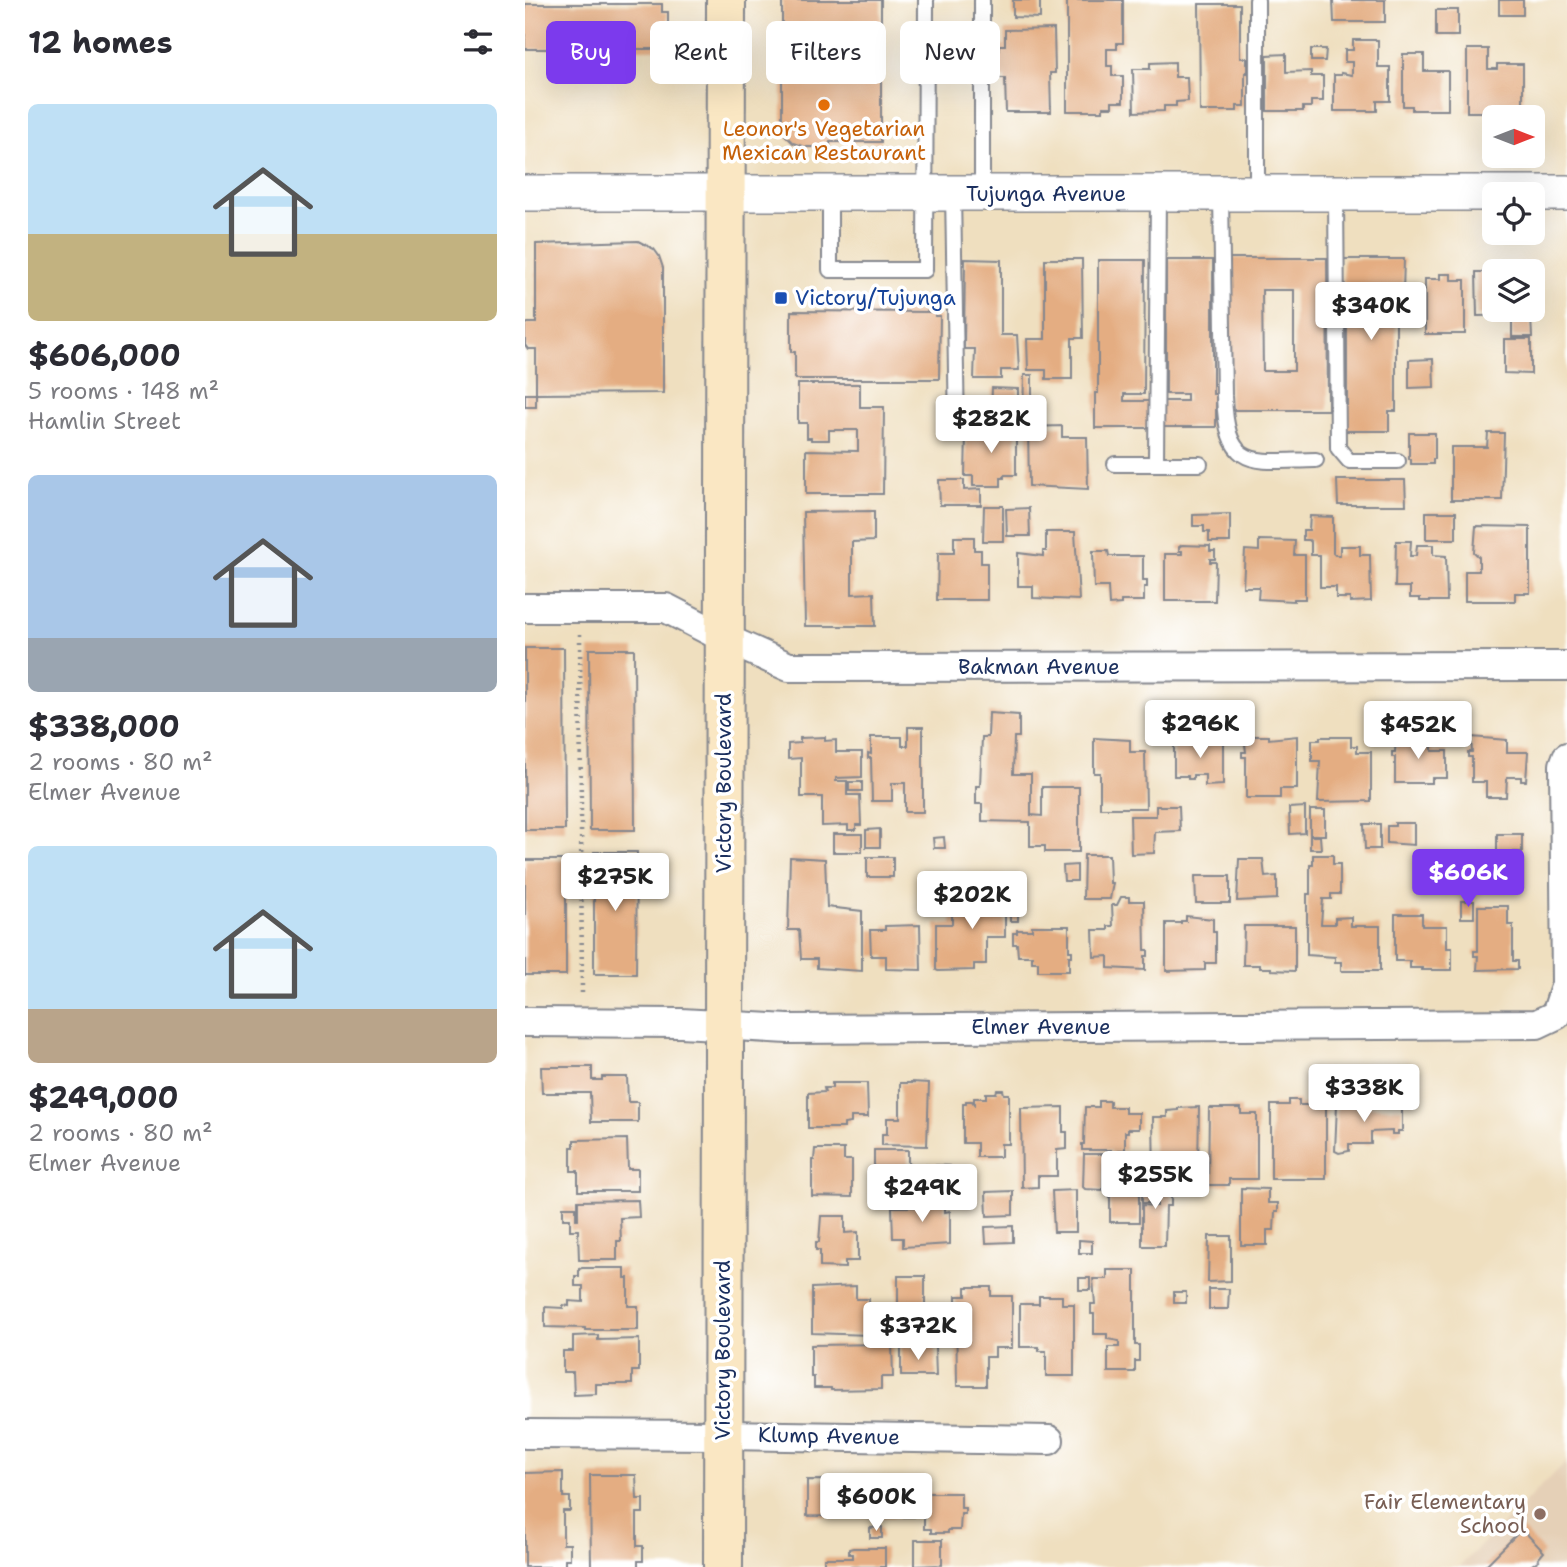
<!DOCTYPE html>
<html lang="en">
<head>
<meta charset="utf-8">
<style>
	body { margin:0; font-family:"Shantell Sans",sans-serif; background:#f2f2f3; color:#2b2b33; height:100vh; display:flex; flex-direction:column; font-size:26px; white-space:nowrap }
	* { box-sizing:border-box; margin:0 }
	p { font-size:23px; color:#7c7c81 }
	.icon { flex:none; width:38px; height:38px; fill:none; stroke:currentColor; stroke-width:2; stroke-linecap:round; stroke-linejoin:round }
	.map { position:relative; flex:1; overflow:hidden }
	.sheet { display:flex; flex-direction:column; background:#fff; width:525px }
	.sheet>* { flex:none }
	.guide { position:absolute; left:21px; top:21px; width:665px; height:63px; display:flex; gap:14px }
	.needle { width:46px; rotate:90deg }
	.buttons { position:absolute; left:957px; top:105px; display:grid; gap:14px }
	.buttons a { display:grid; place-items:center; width:63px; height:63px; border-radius:10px; background:#fff; box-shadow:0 7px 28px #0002; font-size:35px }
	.price { position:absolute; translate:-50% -60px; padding:0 16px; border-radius:7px; background:#fff; color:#222; font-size:23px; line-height:46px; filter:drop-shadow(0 2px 4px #0008) }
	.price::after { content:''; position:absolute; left:50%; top:42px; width:21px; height:16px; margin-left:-10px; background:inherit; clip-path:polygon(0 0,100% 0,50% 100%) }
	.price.active { background:#7c3aed; color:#fff }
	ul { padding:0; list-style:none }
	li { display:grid; align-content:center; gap:14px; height:371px; padding:0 28px }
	li span { display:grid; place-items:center; height:217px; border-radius:10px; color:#555 }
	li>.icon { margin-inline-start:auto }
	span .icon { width:126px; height:126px; fill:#fffc; stroke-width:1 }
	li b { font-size:30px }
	h2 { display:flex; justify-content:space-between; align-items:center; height:84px; padding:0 28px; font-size:30px }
	.tag { padding:0 24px; border-radius:10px; background:#fff; box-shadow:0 7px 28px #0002; font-size:24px; line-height:63px }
	.tag.active { background:#7c3aed; color:#fff }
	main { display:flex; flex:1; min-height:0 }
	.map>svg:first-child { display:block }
	.built { fill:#e5d0b7 }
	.building { fill:#e4ad82; fill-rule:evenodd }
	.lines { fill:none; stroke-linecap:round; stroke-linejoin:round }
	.service-casing { stroke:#85878e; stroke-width:18 }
	.minor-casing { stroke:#85878e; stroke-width:32 }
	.tertiary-casing { stroke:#85878e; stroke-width:38 }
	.secondary-casing { stroke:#85878e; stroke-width:42 }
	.path { stroke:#85878e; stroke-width:4.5; stroke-dasharray:2 5; stroke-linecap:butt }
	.service { stroke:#fff; stroke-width:14 }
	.minor { stroke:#fff; stroke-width:28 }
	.tertiary { stroke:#fff; stroke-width:35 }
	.secondary { stroke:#fae7c3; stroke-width:38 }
	.food-dot { fill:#e8710a; stroke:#fff; stroke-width:2.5 }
	.transit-dot { fill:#1a4fb4; stroke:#fff; stroke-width:2.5 }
	.education-dot { fill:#8d6e63; stroke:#fff; stroke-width:2.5 }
	.labels { text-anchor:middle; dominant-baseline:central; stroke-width:7; stroke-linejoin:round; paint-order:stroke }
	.food-label { font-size:21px; fill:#c56008; stroke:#fff }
	.street-label { font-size:21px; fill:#1b2f5e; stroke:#fff }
	.transit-label { font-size:21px; fill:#164399; stroke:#fff; text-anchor:start }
	.education-label { font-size:21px; fill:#785e54; stroke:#fff; text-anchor:end }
</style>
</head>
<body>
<main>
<section class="sheet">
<h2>12 homes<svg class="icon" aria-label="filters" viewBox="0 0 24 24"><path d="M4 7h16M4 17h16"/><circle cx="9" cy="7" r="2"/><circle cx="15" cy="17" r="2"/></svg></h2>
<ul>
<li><span style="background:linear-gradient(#bfe0f5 60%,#c2b280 0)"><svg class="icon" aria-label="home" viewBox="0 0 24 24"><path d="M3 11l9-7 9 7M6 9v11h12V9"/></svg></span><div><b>$606,000</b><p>5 rooms · 148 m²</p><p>Hamlin Street</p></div></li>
<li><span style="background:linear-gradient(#a9c7e8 75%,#9aa5b1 0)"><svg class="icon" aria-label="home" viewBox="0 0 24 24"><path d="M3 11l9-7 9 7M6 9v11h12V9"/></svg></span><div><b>$338,000</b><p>2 rooms · 80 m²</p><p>Elmer Avenue</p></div></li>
<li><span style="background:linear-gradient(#bfe0f5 75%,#b9a48a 0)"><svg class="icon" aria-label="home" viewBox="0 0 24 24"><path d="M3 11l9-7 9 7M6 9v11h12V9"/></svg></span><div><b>$249,000</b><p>2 rooms · 80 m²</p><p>Elmer Avenue</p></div></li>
</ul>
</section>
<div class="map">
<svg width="1042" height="1567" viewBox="0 0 1042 1567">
	<rect width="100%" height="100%" fill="#fff"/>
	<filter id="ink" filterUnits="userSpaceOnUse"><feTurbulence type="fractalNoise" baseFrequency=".0143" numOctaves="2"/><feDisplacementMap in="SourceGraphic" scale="14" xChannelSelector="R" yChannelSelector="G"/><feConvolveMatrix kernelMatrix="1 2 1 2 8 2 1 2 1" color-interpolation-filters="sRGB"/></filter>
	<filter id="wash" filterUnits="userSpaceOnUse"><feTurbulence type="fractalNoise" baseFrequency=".00686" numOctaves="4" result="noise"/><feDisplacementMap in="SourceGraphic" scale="28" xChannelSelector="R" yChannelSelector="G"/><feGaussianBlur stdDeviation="1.57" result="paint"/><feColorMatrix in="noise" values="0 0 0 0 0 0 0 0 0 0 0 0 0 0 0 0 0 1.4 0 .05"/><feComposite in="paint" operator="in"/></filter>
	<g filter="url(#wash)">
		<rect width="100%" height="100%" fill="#efdfbf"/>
		<path class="built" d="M1042 1461V1567H934Z"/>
		<g id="blocks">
			<path class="building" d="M257 0H356V142H305V147H280L268 143 260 135 257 126Z
				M488 0H515V18L488 17Z
				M542 0H598V43H592V49H582V66H587V76H598V102H587V107H578V111H542Z
				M808 0H860V22H809Z
				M974 0H998V15H974Z
				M0 4H137V12H143V31H137V49H0Z
				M674 4H715V58H722V73H720V106H712V111H675Z
				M911 10H933V36H911Z
				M529 29 530 73H525L526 112H481L480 78H474V45H480V30Z
				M828 40H853V67H865V101H852V111H809V75H816V73L827 75V62H820V50H828Z
				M786 49H801L800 61H786Z
				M942 49H963V69H972V64H998V112H942Z
				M761 54V72L786 71V76H798V101H786V107H778V111H742V55Z
				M878 54H899V71H923V110H887V106H878Z
				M650 62V77H662L663 101 651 102V106H639V111L609 112 608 69H625V63Z
				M113 241 129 249 134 256 138 268V393L11 394V349H3L0 345V325L3 323H11V244Z
				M704 258H802L803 410H704ZM737 290H769V371H738Z
				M440 259 476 260V335H492L494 370H476V379H449L450 349H439Z
				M520 259H557L558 338H547V379H521V370H503L502 339H520Z
				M818 259H879L878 293H871V411H864V431H818V405H822V294H818Z
				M573 260H620L619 394H599V401H626V428H570V393H573Z
				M641 260H688V394H691V427H635V401H662V394H641Z
				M951 272H970V310H1007V315L952 316Z
				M915 274H926V280H940V334H900V279H915Z
				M266 311 410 312V316H415L414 379H270V352H266Z
				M987 317H1006L1007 337H987Z
				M979 339H1006V374L979 373Z
				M908 359 909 387 884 388V360Z
				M499 375H507V419L498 418Z
				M273 384H335V407H359L358 494H281V450L333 451V430H304V440H286V438H282V423H273Z
				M467 388 493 389V414H466Z
				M0 394H11V407H0Z
				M466 425H472V428H480V425H486V428H491V475H479V478H476V486H448V476H440L441 434H454L455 428H466Z
				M537 426V437H562L563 489 504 486 503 427Z
				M884 433H910V459H908V464H886V459H884Z
				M963 433H979L977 500H926V447H962Z
				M414 480H439V490L456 489V505H415Z
				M812 480H880L881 505H813Z
				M459 506H478V541H458Z
				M504 508 505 536H482L481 509Z
				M349 511V541L327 542V594L349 593 350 626H280L278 512Z
				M901 512H931V539H901Z
				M705 514V542H684V532H679V526H668V515Z
				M785 516 808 517V553L810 555H815V546H835V555H845L846 601 825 602V598H811V587H795V555H786V542L784 540H778V530H784Z
				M951 526 1005 527V593H990V601H940V571H954V557L949 552Z
				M521 532H550L554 600 508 598V586H493V553L518 556V551H521Z
				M429 537H449V550H456V563H462V600H412L413 553H429Z
				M734 540 770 541 769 555H780V599H769V601L733 599 734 587H718L720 550 734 551Z
				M871 541H886L885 556H891L892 545H908V555L921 556 922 601H895V598H885V587H870Z
				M657 545 685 546V551H690V559H685V562H691L690 601H640V554H657V551H654V547Z
				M568 551H583L584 556H618V580H622V587H619V601H596V604L584 605 583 587H569Z
				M0 648H39L40 830H0Z
				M64 649H109L110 830H65Z
				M464 713 494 715V737H489L488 774H506V815L517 816V787H554V852H520V846H505V822L457 821V804H451V786H455L457 737H463Z
				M383 727H398V812H380V783H367V801H347L346 758H343V753L346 754V737H377V746H383Z
				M719 736H744V739L772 736V789H755V798H721V757H717V752H721Z
				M300 737V741L311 740V752H337V777L311 778V781H322V795H335L336 825H331V830H323V825L297 826V797H276V758L263 759V744L275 743V738Z
				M795 737H826V746H832V752H846V801L793 802 795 761H787V740H795Z
				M946 737 982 740V752H1003L1001 781H996V777H982L981 797H961V782H947V757H943V752H947Z
				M569 738 605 740V752H620L621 808H575V773H569Z
				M659 738H698V785L680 786V775H668V779H663V776H649V745H659Z
				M871 738 907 739V751H922V778H907V783H870V757H867V752H870Z
				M324 782H337V791H324Z
				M631 806H654L655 831 630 832 629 853 606 854 605 816H631Z
				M780 807V833L765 834 764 808Z
				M785 810H800V835H785Z
				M870 823H889V845L862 843V826H870Z
				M839 824H855V849H840Z
				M355 829V847H341V830Z
				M308 834H337V852H308Z
				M972 834H997V852H972Z
				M785 836H795L796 849H785Z
				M419 837 420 848H409L408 838Z
				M69 852H112L111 974H69Z
				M919 854H932V867H919Z
				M559 855H584L585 883H588L585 899H558Z
				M788 855H808V864H815V894H806V899H798L796 924H810V918L826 917V926H855V971H816V962H810V957L782 955V894H785V865H788Z
				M935 856 985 859V885L935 884Z
				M265 857 300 859 302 907 337 911V971L292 968V959H276L274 930H263Z
				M342 857H368V877H342Z
				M714 859H738L740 877 752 876V899L712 901Z
				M0 860H41V975H0Z
				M552 865V881H539L538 866Z
				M458 876H480V937H461V964H449V970L413 971 411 970V924H427V913H459Z
				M670 876H705V903H671Z
				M481 895H493V921H485V913H482Z
				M596 897H604V901H619L620 950H623V956H620V970L583 968V956L569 957 568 930H583V926H588L587 905H592Z
				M936 901H949V918H936Z
				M953 906H983V925H988V961H993V969L952 970 953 956H949V951H953Z
				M870 914H897V926H922V948H927V970H897V968H885V961H870Z
				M661 916 688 919V932H691V963H680V970L641 971V923H656V921H661Z
				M395 925 396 970 361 969V956H346L345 930H360V926Z
				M507 926H544V951H547V956H544V971H513V962H507V956H493L492 944H488V933H492V930H507Z
				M719 926H770V971L746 970V968H735V965H718Z
				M16 1067H67V1080H77V1077H102L103 1102H113V1122H66L65 1093H17Z
				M386 1082 404 1083 402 1146 357 1145V1134H362V1118H375V1083H386Z
				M307 1083H342L343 1117H326V1123L319 1124V1128H283V1093L300 1092 299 1088H307Z
				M472 1090H478L479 1094H484V1144H476V1157H452V1143H438V1104H441V1101H447L449 1104V1098H461V1093H471Z
				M764 1100H774V1105H801V1179H746V1105H764Z
				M574 1101H585V1107H600V1113H614V1129H603V1132H600V1150H594V1153H586V1150H557V1144H559L560 1107H574Z
				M812 1105 877 1108V1131H873V1134H867V1131L846 1132V1144H824V1151L814 1153 810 1151Z
				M538 1107V1132H542V1149L532 1150V1176H513V1187L497 1188 496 1108Z
				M674 1107 673 1169H644L645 1177 629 1178 628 1117H642V1111L653 1110V1108Z
				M684 1108H716V1114H732V1179H704V1185H683Z
				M102 1139 103 1169H113V1191H53V1171H46V1147H49V1140Z
				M290 1149H319V1160H327V1197L287 1196V1160H289Z
				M349 1150H383V1164L425 1166V1192H395V1183H349Z
				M559 1154H579L578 1190 560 1189 558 1187Z
				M585 1178H614V1222H585Z
				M617 1179H646V1206H641L640 1246H617V1205L632 1206V1203H617Z
				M716 1188 743 1189V1203H753V1212H750L749 1230H742V1245H716Z
				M551 1190V1232H529L527 1191Z
				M488 1191V1215L462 1216 461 1192Z
				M113 1200 114 1217 95 1218 96 1241H92V1260H54L53 1230H45V1219H38V1207H51V1219H53V1201Z
				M389 1201H420V1212L425 1211V1244L378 1247V1238H368L367 1207H389Z
				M296 1216H320V1233L333 1232V1261H320V1268L295 1267V1250H291V1242H294Z
				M488 1226V1242L461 1243 460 1227Z
				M684 1236H706V1281L683 1282Z
				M554 1240 567 1241V1253H554Z
				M57 1268H100V1278H103V1306H113V1330H60V1328L20 1327V1307L38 1308V1305L44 1306V1301L58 1302V1286H50V1276H54V1269Z
				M582 1270H610V1345H614V1361H610V1372H583V1347H594V1341L582 1339V1334H569V1314H566V1304H570L568 1279H582Z
				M373 1276H400V1309H384V1305H373Z
				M554 1278H565V1290H554Z
				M331 1286V1299H344L345 1335 287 1333V1288Z
				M441 1287H466V1296H487V1348H470V1357H461V1386H432L431 1296H441Z
				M684 1289H704L703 1309H684Z
				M649 1292H661V1303H649Z
				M514 1296H537V1304H549V1376H521V1351H514V1347H495V1304H514Z
				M73 1335V1340L114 1339V1371H107V1384H71V1394L49 1395 48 1372H38V1351H48V1336Z
				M367 1344 368 1377H356V1389L306 1390V1388H289V1377H286V1345Z
				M376 1347H410L411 1376H376Z
				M38 1472V1497H45V1511H38V1544H45V1559H40V1567H0V1473Z
				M65 1475H111L112 1499H118V1513H112V1546H118V1561H113V1567H66Z
				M282 1480 401 1481V1493H436V1508H440V1514H436L435 1530H423V1533H406V1529H399V1510L389 1509V1517L282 1516Z
				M357 1527V1538H345V1528Z
				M997 1529 1019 1552 1013 1559 1014 1560 1004 1567H959Z
				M390 1540H417V1565L390 1566Z
				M328 1548H360V1567H299V1558H328V1554H324V1549Z"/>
		</g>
	</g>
	<g filter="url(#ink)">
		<use href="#blocks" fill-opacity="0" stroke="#85878e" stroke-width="2"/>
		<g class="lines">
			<g class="service-casing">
				<path id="service" d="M457 0V193
					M732 0V192
					M428 193 432 431
					M305 194V270H400L401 0
					M696 194 699 396C702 472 728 461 791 460
					M811 194 813 448 824 461H873
					M590 464H675
					M631 464 633 194"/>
			</g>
			<g class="minor-casing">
				<path id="minor" d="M0 608H141L199 638 264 667 1042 666
					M0 1022 156 1023 263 1029 1012 1024 1031 1015 1041 984 1039 765 1042 757
					M0 1434 198 1435 524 1440"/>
			</g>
			<g class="tertiary-casing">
				<path id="tertiary" d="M0 193H1042"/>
			</g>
			<g class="secondary-casing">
				<path id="secondary" d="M198 1567 201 0"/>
			</g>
			<path class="path" d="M55 634 57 996"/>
			<use href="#service" class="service"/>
			<use href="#minor" class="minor"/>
			<use href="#tertiary" class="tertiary"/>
			<use href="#secondary" class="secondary"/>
		</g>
	</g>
	<circle class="food-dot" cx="299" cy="105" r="7"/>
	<rect class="transit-dot" x="249" y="291" width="14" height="14" rx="3.5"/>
	<circle class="education-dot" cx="1015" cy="1514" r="7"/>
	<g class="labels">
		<g class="food-label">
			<text x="299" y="129">Leonor's Vegetarian<tspan x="299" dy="24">Mexican Restaurant</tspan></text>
		</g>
		<g class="street-label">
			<text x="521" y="194">Tujunga Avenue</text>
			<text x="514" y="667">Bakman Avenue</text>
			<text transform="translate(199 783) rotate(-90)">Victory Boulevard</text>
			<text x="516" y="1027">Elmer Avenue</text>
			<text transform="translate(198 1350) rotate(-90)">Victory Boulevard</text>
			<text transform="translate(304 1436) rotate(1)">Klump Avenue</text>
		</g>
		<g class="transit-label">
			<text x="270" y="298">Victory/Tujunga</text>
		</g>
		<g class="education-label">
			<text x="1001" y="1502">Fair Elementary<tspan x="1001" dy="24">School</tspan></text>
		</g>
	</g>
</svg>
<div class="buttons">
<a><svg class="needle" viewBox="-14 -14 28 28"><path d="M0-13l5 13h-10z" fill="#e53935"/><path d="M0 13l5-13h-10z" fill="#7c7c81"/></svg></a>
<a><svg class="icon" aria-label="locate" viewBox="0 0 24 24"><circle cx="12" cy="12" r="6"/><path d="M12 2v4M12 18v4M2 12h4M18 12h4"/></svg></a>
<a><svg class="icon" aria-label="layers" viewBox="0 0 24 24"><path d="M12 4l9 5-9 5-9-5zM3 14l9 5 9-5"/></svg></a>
</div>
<b class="price" style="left:846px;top:342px">$340K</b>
<b class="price" style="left:466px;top:455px">$282K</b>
<b class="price" style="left:675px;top:760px">$296K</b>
<b class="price" style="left:893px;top:761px">$452K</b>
<b class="price active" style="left:943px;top:909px">$606K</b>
<b class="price" style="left:90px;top:913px">$275K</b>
<b class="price" style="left:447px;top:931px">$202K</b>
<b class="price" style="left:839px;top:1124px">$338K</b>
<b class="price" style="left:630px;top:1211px">$255K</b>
<b class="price" style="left:397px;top:1224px">$249K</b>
<b class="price" style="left:393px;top:1362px">$372K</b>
<b class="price" style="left:351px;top:1533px">$600K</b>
<div class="guide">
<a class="tag active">Buy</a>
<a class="tag">Rent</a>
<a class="tag">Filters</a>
<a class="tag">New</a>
</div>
</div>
</main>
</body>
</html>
